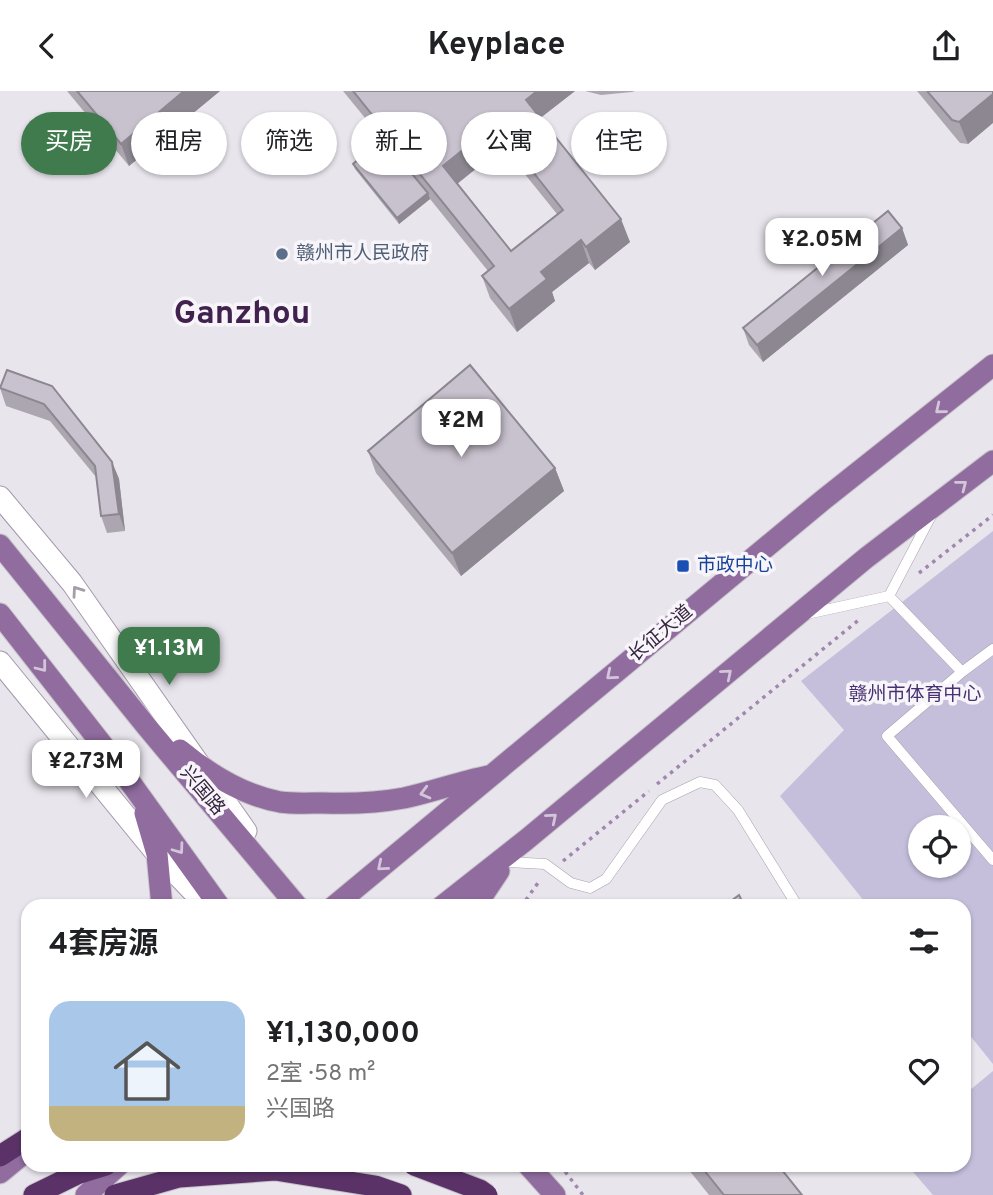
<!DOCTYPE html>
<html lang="zh">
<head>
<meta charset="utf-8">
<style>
	body { margin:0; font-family:Overpass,"Noto Sans SC",sans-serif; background:#f6f6f6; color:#202124; height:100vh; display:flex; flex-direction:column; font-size:26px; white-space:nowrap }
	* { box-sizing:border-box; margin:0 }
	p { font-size:23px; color:#757577 }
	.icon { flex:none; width:38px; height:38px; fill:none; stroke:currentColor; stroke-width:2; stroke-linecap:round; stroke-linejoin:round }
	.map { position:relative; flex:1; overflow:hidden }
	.side { position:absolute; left:21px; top:808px; width:950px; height:273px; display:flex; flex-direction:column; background:#fff; border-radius:21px; box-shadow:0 2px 5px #0004 }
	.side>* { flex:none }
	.top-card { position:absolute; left:21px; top:21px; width:952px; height:63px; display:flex; gap:14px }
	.tools { position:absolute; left:908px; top:724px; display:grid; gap:14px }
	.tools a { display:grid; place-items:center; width:63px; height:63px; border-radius:50%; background:#fff; box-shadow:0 2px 5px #0004; font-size:35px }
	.price { position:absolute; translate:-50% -60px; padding:0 16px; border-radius:14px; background:#fff; color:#222; font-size:23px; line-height:46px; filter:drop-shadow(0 2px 4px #0008) }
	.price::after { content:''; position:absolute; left:50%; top:42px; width:21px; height:16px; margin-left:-10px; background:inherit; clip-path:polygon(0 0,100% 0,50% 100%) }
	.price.on { background:#407b4d; color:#fff }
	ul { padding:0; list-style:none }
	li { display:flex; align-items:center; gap:21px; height:175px; padding:0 28px }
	li span { display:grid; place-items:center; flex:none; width:196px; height:140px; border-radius:21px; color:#555 }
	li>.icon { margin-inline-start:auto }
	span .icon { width:84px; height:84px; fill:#fffc; stroke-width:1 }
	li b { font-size:30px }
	h2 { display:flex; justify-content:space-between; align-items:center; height:84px; padding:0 28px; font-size:30px }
	.pill { padding:0 24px; border-radius:32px; background:#fff; box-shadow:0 2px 5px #0004; font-size:24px; line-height:63px }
	.pill.on { background:#407b4d; color:#fff }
	header { display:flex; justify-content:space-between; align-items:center; height:91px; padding:0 28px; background:#fff; font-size:32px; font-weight:700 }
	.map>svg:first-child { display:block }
	.green { fill:#c5bfdc; fill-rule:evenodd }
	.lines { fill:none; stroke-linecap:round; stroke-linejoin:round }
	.lane-casing { stroke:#a9a0ae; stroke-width:11 }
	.secondary-casing { stroke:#a598ad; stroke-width:23 }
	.primary-casing { stroke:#c7c2c9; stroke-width:23 }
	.highway-casing { stroke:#c7c2c9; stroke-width:23 }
	.path { stroke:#a087ae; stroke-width:3.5; stroke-dasharray:3.5 5; stroke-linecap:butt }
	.lane { stroke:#fff; stroke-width:10 }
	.secondary { stroke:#fff; stroke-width:21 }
	.primary { stroke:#906c9f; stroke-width:21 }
	.highway { stroke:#5a3268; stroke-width:21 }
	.highway-bridge-casing { stroke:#c7c2c9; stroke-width:23; stroke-linecap:butt }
	.highway-bridge { stroke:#5a3268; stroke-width:21 }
	.wall { fill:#aca6b1; fill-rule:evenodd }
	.shaded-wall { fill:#8c8790 }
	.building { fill:#c8c1ce; stroke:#8c8790; stroke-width:2; fill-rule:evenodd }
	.oneway { stroke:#d3c5da }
	.oneway2 { stroke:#a59da8 }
	.service-dot { fill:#5c6f8a; stroke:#f7f5f9; stroke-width:2.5 }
	.transit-dot { fill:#1a4fb4; stroke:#f7f5f9; stroke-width:2.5 }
	.labels { text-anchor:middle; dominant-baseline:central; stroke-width:7; stroke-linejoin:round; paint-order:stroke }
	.service-label { font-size:19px; fill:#4e5e75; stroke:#f7f5f9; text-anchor:start }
	.transit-label { font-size:19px; fill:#164399; stroke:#f7f5f9; text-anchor:start }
	.street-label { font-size:19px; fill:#36253e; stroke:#f7f5f9 }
	.park-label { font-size:19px; fill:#473172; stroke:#f7f5f9 }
	.town-label { font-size:33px; font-weight:bold; fill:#41224f; stroke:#f7f5f9 }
</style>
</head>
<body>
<header><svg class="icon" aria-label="back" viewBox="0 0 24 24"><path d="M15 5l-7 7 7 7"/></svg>Keyplace<svg class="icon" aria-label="share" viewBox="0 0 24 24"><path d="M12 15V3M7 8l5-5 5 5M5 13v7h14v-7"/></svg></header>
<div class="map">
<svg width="993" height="1104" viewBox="0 0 993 1104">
	<rect width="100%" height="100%" fill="#e9e5ed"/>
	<path class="green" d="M993 440V973L964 937V816L868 815 780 705 844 639 801 590ZM920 737H959V775H920Z
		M993 980V1104H933L908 1075 964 1074V1004Z"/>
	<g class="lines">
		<g class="lane-casing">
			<path id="lane" d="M889 505 931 425
				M807 523 889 505 962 581 993 558
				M962 581 887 645 993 769
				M503 768 506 771 545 773 571 792 590 797 606 788 662 709 700 691 715 694 738 719 798 816"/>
		</g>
		<g class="secondary-casing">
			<path id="secondary" d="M0 406 72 492 246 740
				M0 571 157 763 208 816"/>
		</g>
		<g class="primary-casing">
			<path id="primary" d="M0 454 147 636 298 816
				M0 523 112 666 220 816
				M180 659C210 684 242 704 280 711 294 713 309 712 323 712 350 713 377 712 404 707 432 701 459 691 488 685
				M145 722 157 763 162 816
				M333 816 823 409 993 274
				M441 816 526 749 866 467 993 370
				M475 816 499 780
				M528 1074 555 1104
				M0 1082 28 1059
				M86 1104 119 1074"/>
		</g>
		<g class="highway-casing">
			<path id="highway" d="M0 1065 28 1047
				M34 1104 77 1083 106 1074
				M115 1104 179 1086 275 1079 375 1095 401 1104"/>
		</g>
		<path class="path" d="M919 482 993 424
			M657 693 860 528
			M563 770 649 700
			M521 816 540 789
			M560 1074 583 1104"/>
		<use href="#lane" class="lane"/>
		<use href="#secondary" class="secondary"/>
		<use href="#primary" class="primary"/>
		<use href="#highway" class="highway"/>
		<g class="highway-bridge-casing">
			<path id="highway-bridge" d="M414 1074 480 1099 487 1104"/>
		</g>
		<use href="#highway-bridge" class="highway-bridge"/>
	</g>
	<path class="wall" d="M67 0H220L129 75Z
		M343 0H575L540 27 630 151 595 179 589 172 552 201 555 210 517 241 490 207 482 185 488 180 430 108 399 133 355 78 353 73 383 49ZM503 56 557 123 511 160 458 92Z
		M585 0H635L632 1 601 4Z
		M917 0H993L968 53 960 52Z
		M902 137 908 154 763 271 749 254 743 237Z
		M7 279 112 371 119 388 125 440 107 442 101 425 96 386 50 330 6 315 0 297Z
		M368 360 555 377 564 400 461 485 376 382Z
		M685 1074H778L802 1104H709Z"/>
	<path class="shaded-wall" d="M184 0H220L129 75 121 53Z
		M537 0H575L534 32 526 9Z
		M993 3V32L968 53 959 31Z
		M495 33 503 56 452 97 443 75Z
		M428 102 430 108 399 133 397 127Z
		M621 128 630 151 595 179 586 156Z
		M902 137 908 154 763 271 757 254Z
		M581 149 589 172 552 201 555 210 517 241 509 218 541 181Z
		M112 371 119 388 125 440 119 423Z
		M555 377 564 400 461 485 452 462Z"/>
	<path class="building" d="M77 0H184L121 53Z
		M353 0H537L526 9 621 128 586 156 581 149 541 181 547 188 509 218 482 185 494 175ZM495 33 563 119 511 160 443 75Z
		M927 0H993V3L959 31 952 29Z
		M383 48 428 102 397 127 353 73Z
		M888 120 902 137 757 254 743 237Z
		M470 274 555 377 452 462 368 360Z
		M7 279 52 295 112 371 119 423 101 425 95 375 44 313 0 297Z
		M739 804 745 816H723Z
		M700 1074H778L802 1104H724Z"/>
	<defs><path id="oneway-chevron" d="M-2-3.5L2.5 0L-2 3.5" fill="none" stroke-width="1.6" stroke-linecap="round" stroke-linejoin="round" transform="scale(1.75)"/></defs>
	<g class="oneway">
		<use href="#oneway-chevron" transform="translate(940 318) rotate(141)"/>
		<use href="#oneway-chevron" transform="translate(962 394) rotate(-38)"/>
		<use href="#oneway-chevron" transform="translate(42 576) rotate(52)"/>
		<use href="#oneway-chevron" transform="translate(727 583) rotate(-40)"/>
		<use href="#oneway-chevron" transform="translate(611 584) rotate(140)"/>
		<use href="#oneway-chevron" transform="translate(425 702) rotate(165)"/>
		<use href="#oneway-chevron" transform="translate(552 727) rotate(-40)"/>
		<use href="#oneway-chevron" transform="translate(179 758) rotate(54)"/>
		<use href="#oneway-chevron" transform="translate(382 775) rotate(140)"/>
	</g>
	<use class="oneway2" href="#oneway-chevron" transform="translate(77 500) rotate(-125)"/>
	<circle class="service-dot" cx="282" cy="163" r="7"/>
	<rect class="transit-dot" x="676" y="468" width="14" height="14" rx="3.5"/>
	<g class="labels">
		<g class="service-label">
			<text x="296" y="163">赣州市人民政府</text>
		</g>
		<g class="transit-label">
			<text x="697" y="475">市政中心</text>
		</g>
		<g class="street-label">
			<text transform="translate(661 543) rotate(-40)">长征大道</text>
			<text transform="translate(202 700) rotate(50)">兴国路</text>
		</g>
		<g class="park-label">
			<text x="915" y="604">赣州市体育中心</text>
		</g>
		<g class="town-label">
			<text x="242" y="224">Ganzhou</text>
		</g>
	</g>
</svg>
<div class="tools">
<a><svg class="icon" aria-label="locate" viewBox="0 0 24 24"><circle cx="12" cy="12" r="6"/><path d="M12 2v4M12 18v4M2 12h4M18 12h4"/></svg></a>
</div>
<b class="price" style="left:822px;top:187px">¥2.05M</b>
<b class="price" style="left:461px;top:368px">¥2M</b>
<b class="price on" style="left:169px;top:596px">¥1.13M</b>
<b class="price" style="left:86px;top:709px">¥2.73M</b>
<div class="top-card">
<a class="pill on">买房</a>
<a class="pill">租房</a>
<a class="pill">筛选</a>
<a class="pill">新上</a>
<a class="pill">公寓</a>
<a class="pill">住宅</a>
</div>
<section class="side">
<h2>4套房源<svg class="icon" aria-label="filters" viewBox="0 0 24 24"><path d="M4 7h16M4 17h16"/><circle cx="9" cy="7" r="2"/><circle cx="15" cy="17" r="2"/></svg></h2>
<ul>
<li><span style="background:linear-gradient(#a9c7e8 75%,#c2b280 0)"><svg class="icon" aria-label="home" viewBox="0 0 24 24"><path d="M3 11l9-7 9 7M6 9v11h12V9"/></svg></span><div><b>¥1,130,000</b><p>2室 · 58 m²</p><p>兴国路</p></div><svg class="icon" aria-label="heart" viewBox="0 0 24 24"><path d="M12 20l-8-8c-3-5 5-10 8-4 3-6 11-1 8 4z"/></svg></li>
</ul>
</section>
</div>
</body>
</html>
